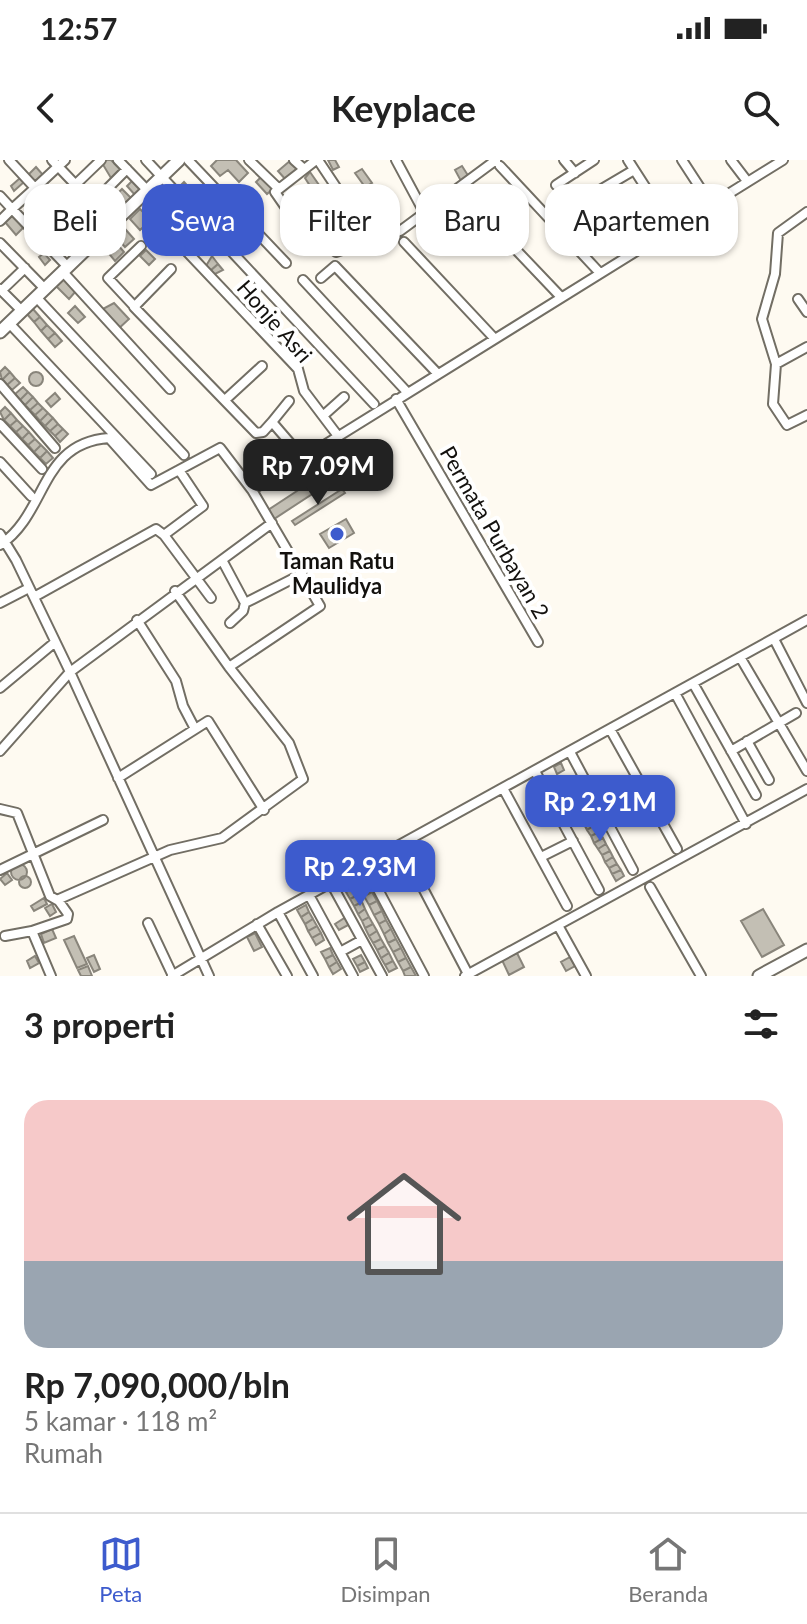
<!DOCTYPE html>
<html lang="id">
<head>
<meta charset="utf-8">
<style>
	body { margin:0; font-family:Lato,sans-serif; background:#f6f6f6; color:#222; height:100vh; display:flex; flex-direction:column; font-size:30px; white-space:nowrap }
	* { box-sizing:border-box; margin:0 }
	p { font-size:26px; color:#767676 }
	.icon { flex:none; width:44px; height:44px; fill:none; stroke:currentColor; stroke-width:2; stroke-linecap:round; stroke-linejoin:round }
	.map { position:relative; height:816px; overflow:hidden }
	.sheet { display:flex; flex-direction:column; background:#fff; flex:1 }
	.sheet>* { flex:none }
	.banner { position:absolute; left:24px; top:24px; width:760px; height:72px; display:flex; gap:16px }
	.price { position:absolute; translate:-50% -68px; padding:0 18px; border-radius:16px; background:#3d5bcd; color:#fff; font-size:26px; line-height:52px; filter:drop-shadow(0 2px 4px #0008) }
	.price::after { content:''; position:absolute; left:50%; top:48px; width:24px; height:18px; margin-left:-12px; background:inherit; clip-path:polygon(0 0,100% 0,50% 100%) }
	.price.active { background:#222; color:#fff }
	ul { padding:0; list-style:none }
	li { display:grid; align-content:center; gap:16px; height:424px; padding:0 24px }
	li+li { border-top:2px solid #e0e0e0 }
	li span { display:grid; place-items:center; height:248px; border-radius:24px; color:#555 }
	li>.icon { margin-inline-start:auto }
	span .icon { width:144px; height:144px; fill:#fffc; stroke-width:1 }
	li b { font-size:34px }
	h2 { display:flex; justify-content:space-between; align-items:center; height:96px; padding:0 24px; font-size:34px }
	.chip { padding:0 28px; border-radius:24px; background:#fff; box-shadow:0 2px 6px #0004; font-size:28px; line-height:72px }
	.chip.active { background:#3d5bcd; color:#fff }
	.status { display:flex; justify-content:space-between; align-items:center; height:56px; padding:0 40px; background:#fff; direction:ltr }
	.status svg { height:22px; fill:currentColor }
	header { display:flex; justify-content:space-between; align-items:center; height:104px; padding:0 24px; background:#fff; font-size:36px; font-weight:700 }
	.tabs { display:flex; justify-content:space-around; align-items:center; height:112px; border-top:2px solid #e0e0e0; background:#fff; font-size:22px; color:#767676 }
	.tabs a { display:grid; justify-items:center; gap:4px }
	.tabs .active { color:#3d5bcd }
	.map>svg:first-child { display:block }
	.building { fill:#c3bfb4; stroke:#89857b; stroke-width:2 }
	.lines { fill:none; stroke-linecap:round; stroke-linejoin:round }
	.minor-casing { stroke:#726e64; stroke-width:12 }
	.major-casing { stroke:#726e64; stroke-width:15 }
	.minor { stroke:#fff; stroke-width:8 }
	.major { stroke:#fff; stroke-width:11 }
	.poi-dot { fill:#3d5bcd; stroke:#fff; stroke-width:3 }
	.labels { text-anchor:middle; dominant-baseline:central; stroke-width:8; stroke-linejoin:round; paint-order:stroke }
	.street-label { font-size:22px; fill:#13110e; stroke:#fff }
	.poi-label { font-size:22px; font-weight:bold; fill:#13110e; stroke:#fff }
</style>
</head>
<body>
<div class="status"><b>12:57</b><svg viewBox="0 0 49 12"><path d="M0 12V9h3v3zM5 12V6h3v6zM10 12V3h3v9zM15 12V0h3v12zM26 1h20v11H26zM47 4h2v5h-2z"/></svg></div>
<header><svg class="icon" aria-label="back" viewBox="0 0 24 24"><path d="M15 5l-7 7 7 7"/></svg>Keyplace<svg class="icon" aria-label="search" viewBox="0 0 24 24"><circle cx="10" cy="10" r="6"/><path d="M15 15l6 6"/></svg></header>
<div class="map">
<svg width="807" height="816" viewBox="0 0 807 816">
	<rect width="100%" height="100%" fill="#fefaf1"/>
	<path class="building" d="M105 0H111L120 9 111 18 102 3Z
		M217 0H236L248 13 239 22 228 10 220 16 211 6Z
		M291 0 299 9 286 20 278 11Z
		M328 0H335L339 7 333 10Z
		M462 6 469 17 461 21 455 10Z
		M36 7 43 15 34 24 27 16Z
		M362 9 372 23 365 27 355 13Z
		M310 12 319 25 312 29 305 18Z
		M263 15 274 28 267 34 256 22Z
		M20 18 24 22 14 31 11 26Z
		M133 20 141 29 135 35 127 26Z
		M184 22 193 32 186 38 177 29Z
		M160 24 171 36 163 43 153 31Z
		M55 27 63 35 53 44 45 36Z
		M301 28 311 37 301 43 294 34Z
		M122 29 132 39 124 46 115 36Z
		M195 30 206 42 197 50 186 38Z
		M241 34 249 43 243 49 235 40Z
		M324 35 330 43 325 46 319 38Z
		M379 36 384 46 379 49 373 39Z
		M368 38 372 46 362 51 358 43Z
		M109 43 116 52 109 58 101 50Z
		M49 45 56 53 48 60 41 53Z
		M182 47 190 56 181 63 173 55Z
		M300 47 312 60 305 66 293 53Z
		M210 48 216 55 208 61 203 55Z
		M140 49 151 60 140 70 130 59Z
		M29 50 35 57 27 63 21 58Z
		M390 51 398 68 391 71 383 55Z
		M56 54 59 57 50 65 53 69 47 74 41 66Z
		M13 55 23 68 16 75 5 62Z
		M190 57 201 69 192 77 181 65Z
		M235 57 246 70 240 75 229 63Z
		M350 58 355 68 349 72 344 62Z
		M316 67a7 7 0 1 1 14 0a7 7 0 1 1-14 0Z
		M67 64 73 70 62 81 56 75Z
		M305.5 73a4.5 4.5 0 1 1 9 0a4.5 4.5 0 1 1-9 0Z
		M126 70 134 79 125 87 117 78Z
		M333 73 341 85 336 88 328 76Z
		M111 77 124 92 115 101 102 85Z
		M212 78 220 87 212 95 203 86Z
		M56 79 63 85 58 90 51 83Z
		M146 90 155 99 149 105 140 96Z
		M44 93 50 100 45 105 39 97Z
		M212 96 218 104 210 111 206 106Z
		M218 104 223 110 213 115 210 111Z
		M64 119 76 131 69 139 56 126Z
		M114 143 129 159 117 170 99 151Z
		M75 146 85 157 78 163 68 153Z
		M33 149 40 157 34 162 27 154Z
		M40 157 47 165 41 171 34 162Z
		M47 165 55 173 48 179 41 171Z
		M55 173 62 181 55 187 48 179Z
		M5 207 10 212 2 220 0 212Z
		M10 212 15 218 7 225 2 220Z
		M29 219a7 7 0 1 1 14 0a7 7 0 1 1-14 0Z
		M15 218 20 223 12 230 7 225Z
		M23 227 28 232 20 240 15 234Z
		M28 232 33 237 25 245 20 240Z
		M55 233 60 239 51 247 46 241Z
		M33 237 38 243 30 250 25 245Z
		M38 243 43 248 35 255 30 250Z
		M5 247 11 253 4 260 0 252Z
		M43 248 48 253 40 261 35 255Z
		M11 253 17 260 10 266 4 260Z
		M48 253 53 258 45 266 40 261Z
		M53 258 58 264 50 271 45 266Z
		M17 260 23 266 16 272 10 266Z
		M58 264 63 269 55 276 50 271Z
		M23 266 29 272 22 279 16 272Z
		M63 269 68 274 60 282 55 276Z
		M29 272 35 279 28 285 22 279Z
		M35 279 41 285 34 292 28 285Z
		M41 285 47 291 40 298 34 292Z
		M47 291 53 298 46 304 40 298Z
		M304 305 320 329 274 359 268 350 303 327 293 312Z
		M342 329 345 333 295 365 292 361Z
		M346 359 354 373 329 388 320 374Z
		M561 603 564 610 557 614 554 607Z
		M575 628 578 635 571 639 568 633Z
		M592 659 595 665 587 670 584 664Z
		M595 665 599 672 591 676 587 670Z
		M599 672 603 678 594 683 591 676Z
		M603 678 606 684 598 689 594 683Z
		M606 684 610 691 602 695 598 689Z
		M610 691 613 697 605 702 602 695Z
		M613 697 617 704 609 708 605 702Z
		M617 704 621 710 612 714 609 708Z
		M11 712a8 8 0 1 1 16 0a8 8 0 1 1-16 0Z
		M621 710 624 716 616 721 612 714Z
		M7 713 12 720 5 725 0 719Z
		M362 713 367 722 359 727 354 717Z
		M19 722a6 6 0 1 1 12 0a6 6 0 1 1-12 0Z
		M350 720 354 727 346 732 342 724Z
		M367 722 372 732 364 736 359 727Z
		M354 727 358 735 350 739 346 732Z
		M372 732 377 741 369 745 364 736Z
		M358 735 362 742 354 746 350 739Z
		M44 738 47 744 34 751 31 746Z
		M377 741 382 751 374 755 369 745Z
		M362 742 365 749 358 754 354 746Z
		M52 744 56 752 50 756 45 748Z
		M306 745 309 752 301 757 297 750Z
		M365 749 369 757 362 761 358 754Z
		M763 749 784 785 762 797 741 761Z
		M382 751 386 760 379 764 374 755Z
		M309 752 313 759 305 764 301 757Z
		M346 757 350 764 339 770 335 764Z
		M369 757 373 764 365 768 362 761Z
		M313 759 317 766 308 771 305 764Z
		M386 760 391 769 384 774 379 764Z
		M373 764 377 771 369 776 365 768Z
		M317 766 321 773 312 778 308 771Z
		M52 769 56 778 44 783 41 774Z
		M391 769 396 779 388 783 384 774Z
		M377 771 381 779 373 783 369 776Z
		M255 773 262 787 254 791 247 777Z
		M321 773 324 780 316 785 312 778Z
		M74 776 87 804 77 808 64 780Z
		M381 779 385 786 377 790 373 783Z
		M396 779 401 788 393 792 388 783Z
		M385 786 389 793 381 798 377 790Z
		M330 788 333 795 325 799 321 792Z
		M401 788 406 798 398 802 393 792Z
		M389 793 393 801 385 805 381 798Z
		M517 793 524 807 509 815 502 800Z
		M94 795 100 809 94 812 87 798Z
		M333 795 337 802 329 807 325 799Z
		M361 795 365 802 357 806 353 799Z
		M35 796 39 803 30 808 27 801Z
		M570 797 575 806 566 811 561 802Z
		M406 798 411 807 403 811 398 802Z
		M393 801 397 808 389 812 385 805Z
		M337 802 341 809 333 814 329 807Z
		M365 802 368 808 360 812 357 806Z
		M88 806 92 816H81L78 810Z
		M411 807 416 816H405L403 811Z"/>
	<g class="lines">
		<g class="minor-casing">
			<path id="minor" d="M52 0 113 64
				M65 0 35 28 90 86
				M118 0 148 31
				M146 0 374 244
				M188 0 286 103
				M249 0 279 29
				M294 0 304 9
				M318 0 340 33
				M396 0 425 54
				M564 0 575 13
				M628 0 671 67
				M682 0 710 43
				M731 0 747 21
				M500 6 599 112
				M75 25 101 0
				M556 25 594 0
				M462 33 560 136
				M595 33 634 10
				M0 36 12 49 35 28 9 0
				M93 43 127 9
				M807 52 778 73 775 114 762 159 776 204 773 244 787 265 807 255
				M619 56 652 36
				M0 61 12 49 68 107
				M300 68 275 32 316 0
				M182 69 173 77 298 209 304 231 338 276
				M404 82 494 178
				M0 83 45 129
				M336 92 400 71 496 0
				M171 109 134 147 256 273 263 272 272 262 303 298
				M63 112 170 229
				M321 118 335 106 437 213
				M303 120 407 232
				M0 129 22 151
				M2 130 25 108
				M36 137 184 295
				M798 139 807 152
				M134 146 108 118 141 86
				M9 163 151 314
				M776 204 807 187
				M0 224 55 288
				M396 239 538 482
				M225 240 262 206
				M325 254 344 237
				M272 262 289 241
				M0 264 42 309
				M0 302 31 336
				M252 330 783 0
				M0 374 16 400 70 512 209 816
				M164 375 203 346 179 310
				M0 385C48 353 39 283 109 278L151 325 220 288 252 330 320 446 229 507 289 583 303 619 222 678 170 690 57 740 50 736 17 653 0 649
				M222 400 245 443
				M175 431 229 507
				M34 437 156 369 164 375 211 438
				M0 443 29 428
				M137 460 176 521 183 546 194 567
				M230 463 243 451 245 443 302 414
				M774 479 807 543
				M740 497 807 611
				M693 523 756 635
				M0 528 54 483
				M675 533 746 664
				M610 569 677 689
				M747 581 769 620
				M0 591 70 512 272 363
				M731 591 796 553
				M570 592 633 710
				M535 611 599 730
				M118 618 208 561 264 650
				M504 630 567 746
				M404 692 468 814
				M541 697 573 681
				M365 705 424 816
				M0 710 103 660
				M331 723 382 816
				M650 727 701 816
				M309 735 353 816
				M278 752 313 816
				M148 763 173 816
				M257 764 287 816
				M560 769 586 816
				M32 771 51 816
				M5 776 32 771 67 759 68 754 58 740
				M340 792 362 780
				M172 816 278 752 807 460
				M465 816 807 629"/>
		</g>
		<g class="major-casing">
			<path id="major" d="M0 172 179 0
				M759 816 807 790"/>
		</g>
		<use href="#minor" class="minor"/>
		<use href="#major" class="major"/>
	</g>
	<circle class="poi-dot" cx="337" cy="374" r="8"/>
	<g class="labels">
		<g class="street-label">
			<text transform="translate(275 161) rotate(49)">Honje Asri</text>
			<text transform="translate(495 372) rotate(60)">Permata Purbayan 2</text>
		</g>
		<g class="poi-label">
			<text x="337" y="400">Taman Ratu<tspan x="337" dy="25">Maulidya</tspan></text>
		</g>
	</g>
</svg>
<b class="price active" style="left:318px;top:347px">Rp 7.09M</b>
<b class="price" style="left:600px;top:683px">Rp 2.91M</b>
<b class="price" style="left:360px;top:748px">Rp 2.93M</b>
<div class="banner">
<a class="chip">Beli</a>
<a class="chip active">Sewa</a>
<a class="chip">Filter</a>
<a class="chip">Baru</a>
<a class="chip">Apartemen</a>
</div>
</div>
<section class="sheet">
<h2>3 properti<svg class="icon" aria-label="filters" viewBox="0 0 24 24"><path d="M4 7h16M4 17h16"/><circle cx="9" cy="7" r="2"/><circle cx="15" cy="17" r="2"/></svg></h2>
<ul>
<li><span style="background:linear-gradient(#f6c9c9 65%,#9aa5b1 0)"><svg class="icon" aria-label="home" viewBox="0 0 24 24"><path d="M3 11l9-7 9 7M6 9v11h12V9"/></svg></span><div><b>Rp 7,090,000/bln</b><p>5 kamar · 118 m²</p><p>Rumah</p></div></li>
</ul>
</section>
<nav class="tabs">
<a class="active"><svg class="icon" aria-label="map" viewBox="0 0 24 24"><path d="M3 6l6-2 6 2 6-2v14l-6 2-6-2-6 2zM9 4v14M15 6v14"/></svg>Peta</a>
<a><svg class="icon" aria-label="saved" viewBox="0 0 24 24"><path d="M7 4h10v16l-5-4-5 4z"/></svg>Disimpan</a>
<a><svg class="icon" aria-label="home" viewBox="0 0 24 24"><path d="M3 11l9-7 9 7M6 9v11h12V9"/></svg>Beranda</a>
</nav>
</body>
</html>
